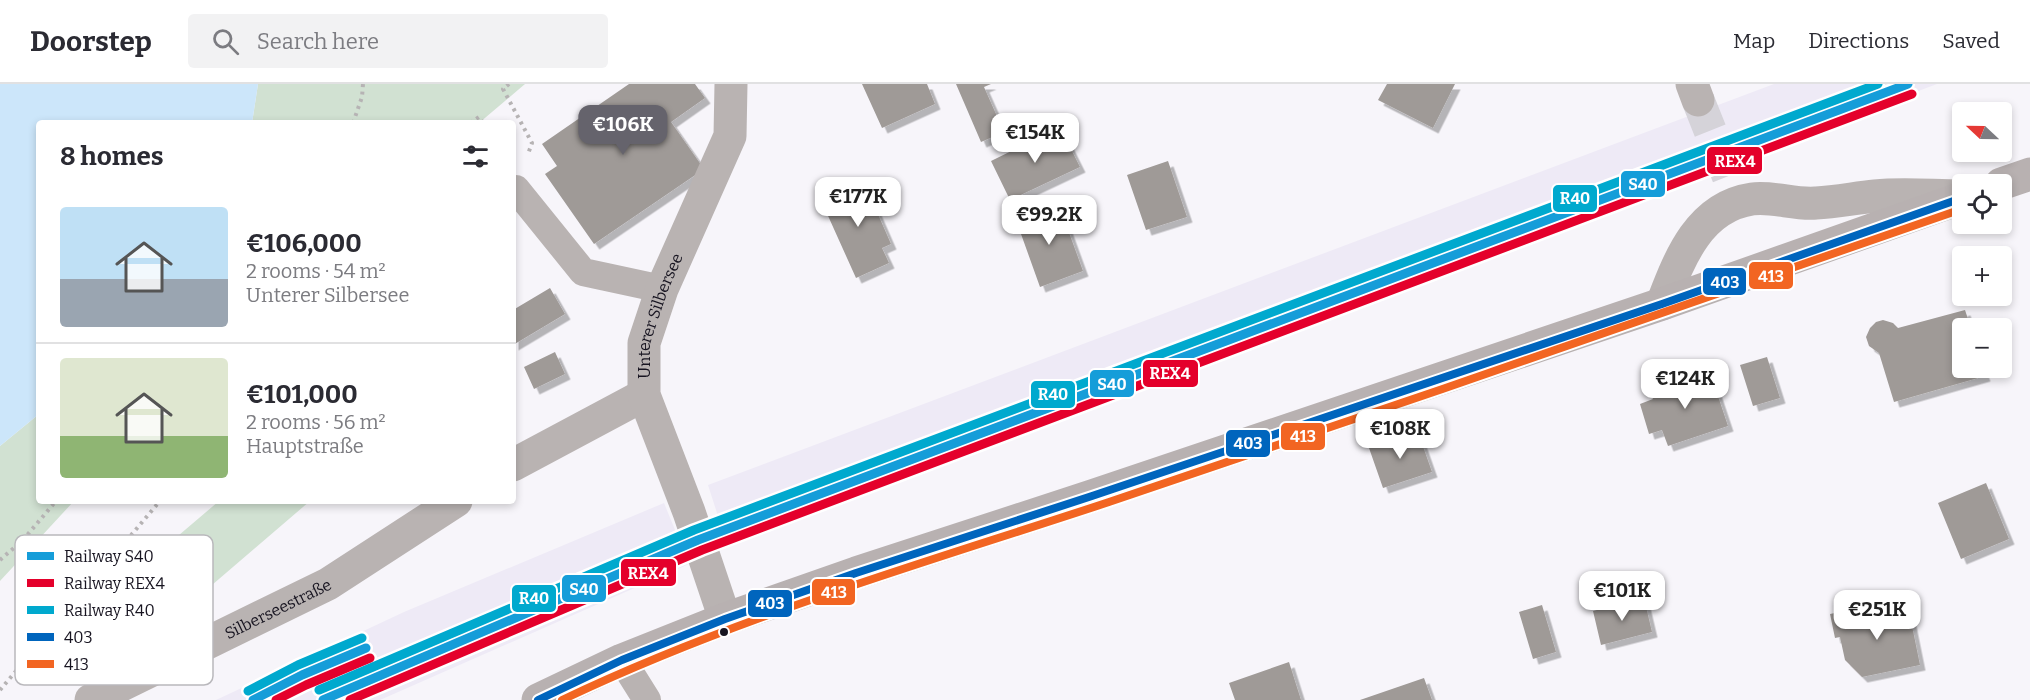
<!DOCTYPE html>
<html lang="en">
<head>
<meta charset="utf-8">
<style>
	body { margin:0; font-family:Bitter,serif; background:#f2f2f3; color:#2b2b33; height:100vh; display:flex; flex-direction:column; font-size:22px; white-space:nowrap }
	* { box-sizing:border-box; margin:0 }
	p { font-size:20px; color:#7c7c81 }
	.icon { flex:none; width:33px; height:33px; fill:none; stroke:currentColor; stroke-width:2; stroke-linecap:round; stroke-linejoin:round }
	.map { position:relative; flex:1; overflow:hidden }
	.side { position:absolute; left:36px; top:36px; width:480px; height:384px; display:flex; flex-direction:column; background:#fff; border-radius:6px; box-shadow:0 3px 9px #0003 }
	.side>* { flex:none }
	.needle { width:39px; rotate:292deg }
	.buttons { position:absolute; left:1952px; top:18px; display:grid; gap:12px }
	.buttons a { display:grid; place-items:center; width:60px; height:60px; border-radius:6px; background:#fff; box-shadow:0 3px 9px #0003; font-size:30px }
	.price { position:absolute; translate:-50% -51px; padding:0 14px; border-radius:12px; background:#fff; color:#222; font-size:20px; line-height:39px; filter:drop-shadow(0 2px 3px #0008) }
	.price::after { content:''; position:absolute; left:50%; top:36px; width:18px; height:14px; margin-left:-9px; background:inherit; clip-path:polygon(0 0,100% 0,50% 100%) }
	.price.on { background:#65636c; color:#fff }
	ul { padding:0; list-style:none }
	li { display:flex; align-items:center; gap:18px; height:150px; padding:0 24px }
	li+li { border-top:2px solid #e1e1e2 }
	li span { display:grid; place-items:center; flex:none; width:168px; height:120px; border-radius:6px; color:#555 }
	li>.icon { margin-inline-start:auto }
	span .icon { width:72px; height:72px; fill:#fffc; stroke-width:1 }
	li b { font-size:26px }
	h2 { display:flex; justify-content:space-between; align-items:center; height:72px; padding:0 24px; font-size:26px }
	header { display:flex; align-items:center; gap:36px; box-sizing:border-box; height:84px; padding:0 30px; background:#fff; border-bottom:2px solid #e1e1e2 }
	header strong { font-size:28px }
	nav { display:flex; gap:33px; margin-inline-start:auto; font-size:21px }
	.search { width:420px; height:54px; background:#f2f2f3; display:flex; align-items:center; gap:15px; box-sizing:border-box; padding:0 21px; border-radius:6px; color:#7c7c81; font-size:22px }
	.map>svg:first-child { display:block }
	.built { fill:#eeeaf6 }
	.green { fill:#d1e1d2 }
	.water { fill:#cce6fa }
	.building { fill:#9f9a97; filter:url(#shadow) }
	.lines { fill:none; stroke-linecap:round; stroke-linejoin:round }
	.street-tunnel { stroke:#d5d3d9; stroke-width:33; stroke-dasharray:33 16; stroke-linecap:butt }
	.path { stroke:#b6b3b4; stroke-width:4; stroke-dasharray:3 4.5; stroke-linecap:butt }
	.lane { stroke:#b9b3b2; stroke-width:28 }
	.street { stroke:#b9b3b2; stroke-width:33 }
	.secondary { stroke:#b8b1b1; stroke-width:33 }
	.bus-1-casing { stroke:#fff; stroke-width:12 }
	.bus-2-casing { stroke:#fff; stroke-width:12 }
	.bus-1 { stroke:#0065bd; stroke-width:8 }
	.bus-2 { stroke:#f26522; stroke-width:8 }
	.rail-1-casing { stroke:#fff; stroke-width:14 }
	.rail-2-casing { stroke:#fff; stroke-width:14 }
	.rail-3-casing { stroke:#fff; stroke-width:14 }
	.rail-1 { stroke:#159dd9; stroke-width:9 }
	.rail-2 { stroke:#e4002b; stroke-width:9 }
	.rail-3 { stroke:#00a9ce; stroke-width:9 }
	.bus-dot { fill:#171420; stroke:#fff; stroke-width:2 }
	.labels { text-anchor:middle; dominant-baseline:central; stroke-width:6; stroke-linejoin:round; paint-order:stroke }
	.street-label { font-size:16px; fill:#171420; stroke:#fff }
	.key { fill:#fff; stroke:#b9b8bc; stroke-width:1.5 }
	.key-label { font-size:16px; fill:#171420 }
	.line-badge { stroke:#fff; stroke-width:2 }
	.badge-label { font-size:16px; text-anchor:middle; font-weight:bold; fill:#fff }
</style>
</head>
<body>
<header>
<strong>Doorstep</strong>
<div class="search"><svg class="icon" aria-label="search" viewBox="0 0 24 24"><circle cx="10" cy="10" r="6"/><path d="M15 15l6 6"/></svg>Search here</div>
<nav><a>Map</a><a>Directions</a><a>Saved</a></nav>
</header>
<div class="map">
<svg width="2030" height="616" viewBox="0 0 2030 616">
	<defs>
		<filter id="shadow"><feDropShadow dx="5.5" dy="5.5" stdDeviation="0" flood-color="#0004"/></filter>
	</defs>
	<rect width="100%" height="100%" fill="#f7f5fa"/>
	<path class="built" d="M1774 0H1937L726 457 708 401Z
		M664 419 689 480 380 616H216L404 528Z"/>
	<path class="green" d="M258 0H525L479 39H252Z
		M39 330V417H74L0 497V362Z
		M219 417H310L184 525 145 480Z"/>
	<path class="water" d="M0 0H258L252 39H39V330L0 362Z"/>
	<path class="building" d="M629 0H695L705 14 671 38 704 85 594 160 545 90 557 82 542 60Z
		M862 0H927L935 20 882 44Z
		M956 0H991L984 3 1004 48 981 58Z
		M1387 0H1455L1433 44 1378 16Z
		M1060 43 1080 83 1010 116 991 77Z
		M1168 77 1187 133 1146 146 1127 91Z
		M863 96 891 160 882 164 889 179 856 194 820 114Z
		M1059 121 1083 187 1040 203 1016 136Z
		M550 204 565 230 513 261V226Z
		M1965 226 1971 244H1962V284H1982L1985 292 1894 318 1879 269 1869 262 1866 253 1870 244 1876 238 1883 236 1893 239 1898 244Z
		M555 268 565 290 534 305 524 283Z
		M1767 273 1780 314 1753 322 1740 281Z
		M1710 288 1728 342 1668 362 1662 346 1649 350 1640 320 1653 315 1650 309Z
		M1418 348 1432 388 1383 404 1369 364Z
		M1986 399 2009 455 1961 475 1938 419Z
		M1644 514 1652 548 1601 561 1593 527Z
		M1542 521 1556 568 1533 575 1519 528Z
		M1908 522 1920 581 1862 593 1845 576 1840 553 1835 554 1830 530 1854 525 1855 534Z
		M1289 578 1301 616H1235L1229 599Z
		M1424 594 1432 616H1360Z"/>
	<g class="lines">
		<path class="street-tunnel" d="M1698 16 1729 94"/>
		<path class="path" d="M509 0 503 5 532 59 528 70
			M353 39 362 13 363 0
			M470 39 479 33 483 39
			M0 476 23 456 56 417
			M0 606 160 417"/>
		<path class="lane" d="M513 106 516 105 583 188 662 205
			M622 576 647 616"/>
		<g class="street">
			<path d="M1692 0 1698 16"/>
			<path d="M1662 220C1679 176 1698 123 1752 115 1773 112 1795 121 1816 119 1836 118 1855 114 1875 112 1903 109 1933 112 1962 112"/>
			<path d="M513 381 644 311"/>
			<path id="s1" d="M725 535 689 428 644 311V259L662 205 730 52 731 0"/>
			<path id="s2" d="M91 616 328 500 456 417"/>
		</g>
		<path class="secondary" d="M2001 100 2030 90
			M538 616 622 576 725 535 856 489 1092 412 1662 220 1962 114"/>
		<g class="bus-1-casing">
			<path id="bus-1" d="M538 616 622 576 725 535 856 489 1092 412 1662 220 1962 114"/>
		</g>
		<g class="bus-2-casing">
			<path id="bus-2" d="M562 616C738 532 925 479 1109 418 1394 322 1678 225 1962 125"/>
		</g>
		<use href="#bus-1" class="bus-1"/>
		<use href="#bus-2" class="bus-2"/>
		<g class="rail-1-casing">
			<path id="rail-1" d="M253 616 302 591 366 564
				M323 616 698 456 1908 0"/>
		</g>
		<g class="rail-2-casing">
			<path id="rail-2" d="M276 616 306 601 370 574
				M350 616 702 466 1912 10"/>
		</g>
		<g class="rail-3-casing">
			<path id="rail-3" d="M319 606 694 446 1878 0
				M248 607 298 581 362 554"/>
		</g>
		<use href="#rail-1" class="rail-1"/>
		<use href="#rail-2" class="rail-2"/>
		<use href="#rail-3" class="rail-3"/>
	</g>
	<circle class="bus-dot" cx="724" cy="548" r="5"/>
	<g class="labels">
		<g class="street-label">
			<text stroke="none"><textPath href="#s1" startOffset="320">Unterer Silbersee</textPath></text>
			<text stroke="none"><textPath href="#s2" startOffset="208">Silberseestraße</textPath></text>
		</g>
	</g>
	<rect x="15" y="451" width="198" height="150" rx="9" class="key"/>
	<rect x="27" y="468" width="27" height="8" fill="#159dd9"/>
	<rect x="27" y="495" width="27" height="8" fill="#e4002b"/>
	<rect x="27" y="522" width="27" height="8" fill="#00a9ce"/>
	<rect x="27" y="549" width="27" height="8" fill="#0065bd"/>
	<rect x="27" y="576" width="27" height="8" fill="#f26522"/>
	<g class="key-label">
		<text x="64" y="478">Railway S40</text>
		<text x="64" y="505">Railway REX4</text>
		<text x="64" y="532">Railway R40</text>
		<text x="64" y="559">403</text>
		<text x="64" y="586">413</text>
	</g>
	<g class="line-badge">
		<rect x="1706" y="62" width="57" height="29" rx="6" fill="#e4002b"/>
		<rect x="1620" y="86" width="46" height="28" rx="6" fill="#159dd9"/>
		<rect x="1552" y="100" width="46" height="29" rx="6" fill="#00a9ce"/>
		<rect x="1748" y="177" width="46" height="29" rx="6" fill="#f26522"/>
		<rect x="1702" y="183" width="45" height="29" rx="6" fill="#0065bd"/>
		<rect x="1142" y="275" width="57" height="29" rx="6" fill="#e4002b"/>
		<rect x="1089" y="285" width="46" height="29" rx="6" fill="#159dd9"/>
		<rect x="1030" y="296" width="46" height="29" rx="6" fill="#00a9ce"/>
		<rect x="1280" y="338" width="46" height="29" rx="6" fill="#f26522"/>
		<rect x="1225" y="345" width="46" height="29" rx="6" fill="#0065bd"/>
		<rect x="620" y="474" width="57" height="29" rx="6" fill="#e4002b"/>
		<rect x="561" y="490" width="46" height="29" rx="6" fill="#159dd9"/>
		<rect x="811" y="494" width="45" height="28" rx="6" fill="#f26522"/>
		<rect x="511" y="500" width="46" height="29" rx="6" fill="#00a9ce"/>
		<rect x="747" y="505" width="46" height="29" rx="6" fill="#0065bd"/>
	</g>
	<g class="badge-label">
		<text x="1735" y="83">REX4</text>
		<text x="1643" y="106">S40</text>
		<text x="1575" y="120">R40</text>
		<text x="1771" y="198">413</text>
		<text x="1725" y="204">403</text>
		<text x="1170" y="295">REX4</text>
		<text x="1112" y="306">S40</text>
		<text x="1053" y="316">R40</text>
		<text x="1303" y="358">413</text>
		<text x="1248" y="365">403</text>
		<text x="648" y="495">REX4</text>
		<text x="584" y="511">S40</text>
		<text x="834" y="514">413</text>
		<text x="534" y="520">R40</text>
		<text x="770" y="525">403</text>
	</g>
</svg>
<div class="buttons">
<a><svg class="needle" viewBox="-14 -14 28 28"><path d="M0-13l5 13h-10z" fill="#e53935"/><path d="M0 13l5-13h-10z" fill="#7c7c81"/></svg></a>
<a><svg class="icon" aria-label="locate" viewBox="0 0 24 24"><circle cx="12" cy="12" r="6"/><path d="M12 2v4M12 18v4M2 12h4M18 12h4"/></svg></a>
<a>+</a>
<a>−</a>
</div>
<b class="price on" style="left:623px;top:72px">€106K</b>
<b class="price" style="left:1035px;top:80px">€154K</b>
<b class="price" style="left:858px;top:144px">€177K</b>
<b class="price" style="left:1049px;top:162px">€99.2K</b>
<b class="price" style="left:1685px;top:326px">€124K</b>
<b class="price" style="left:1400px;top:376px">€108K</b>
<b class="price" style="left:1622px;top:538px">€101K</b>
<b class="price" style="left:1877px;top:557px">€251K</b>
<section class="side">
<h2>8 homes<svg class="icon" aria-label="filters" viewBox="0 0 24 24"><path d="M4 7h16M4 17h16"/><circle cx="9" cy="7" r="2"/><circle cx="15" cy="17" r="2"/></svg></h2>
<ul>
<li><span style="background:linear-gradient(#bfe0f5 60%,#9aa5b1 0)"><svg class="icon" aria-label="home" viewBox="0 0 24 24"><path d="M3 11l9-7 9 7M6 9v11h12V9"/></svg></span><div><b>€106,000</b><p>2 rooms · 54 m²</p><p>Unterer Silbersee</p></div></li>
<li><span style="background:linear-gradient(#dfe7d0 65%,#8fb573 0)"><svg class="icon" aria-label="home" viewBox="0 0 24 24"><path d="M3 11l9-7 9 7M6 9v11h12V9"/></svg></span><div><b>€101,000</b><p>2 rooms · 56 m²</p><p>Hauptstraße</p></div></li>
</ul>
</section>
</div>
</body>
</html>
